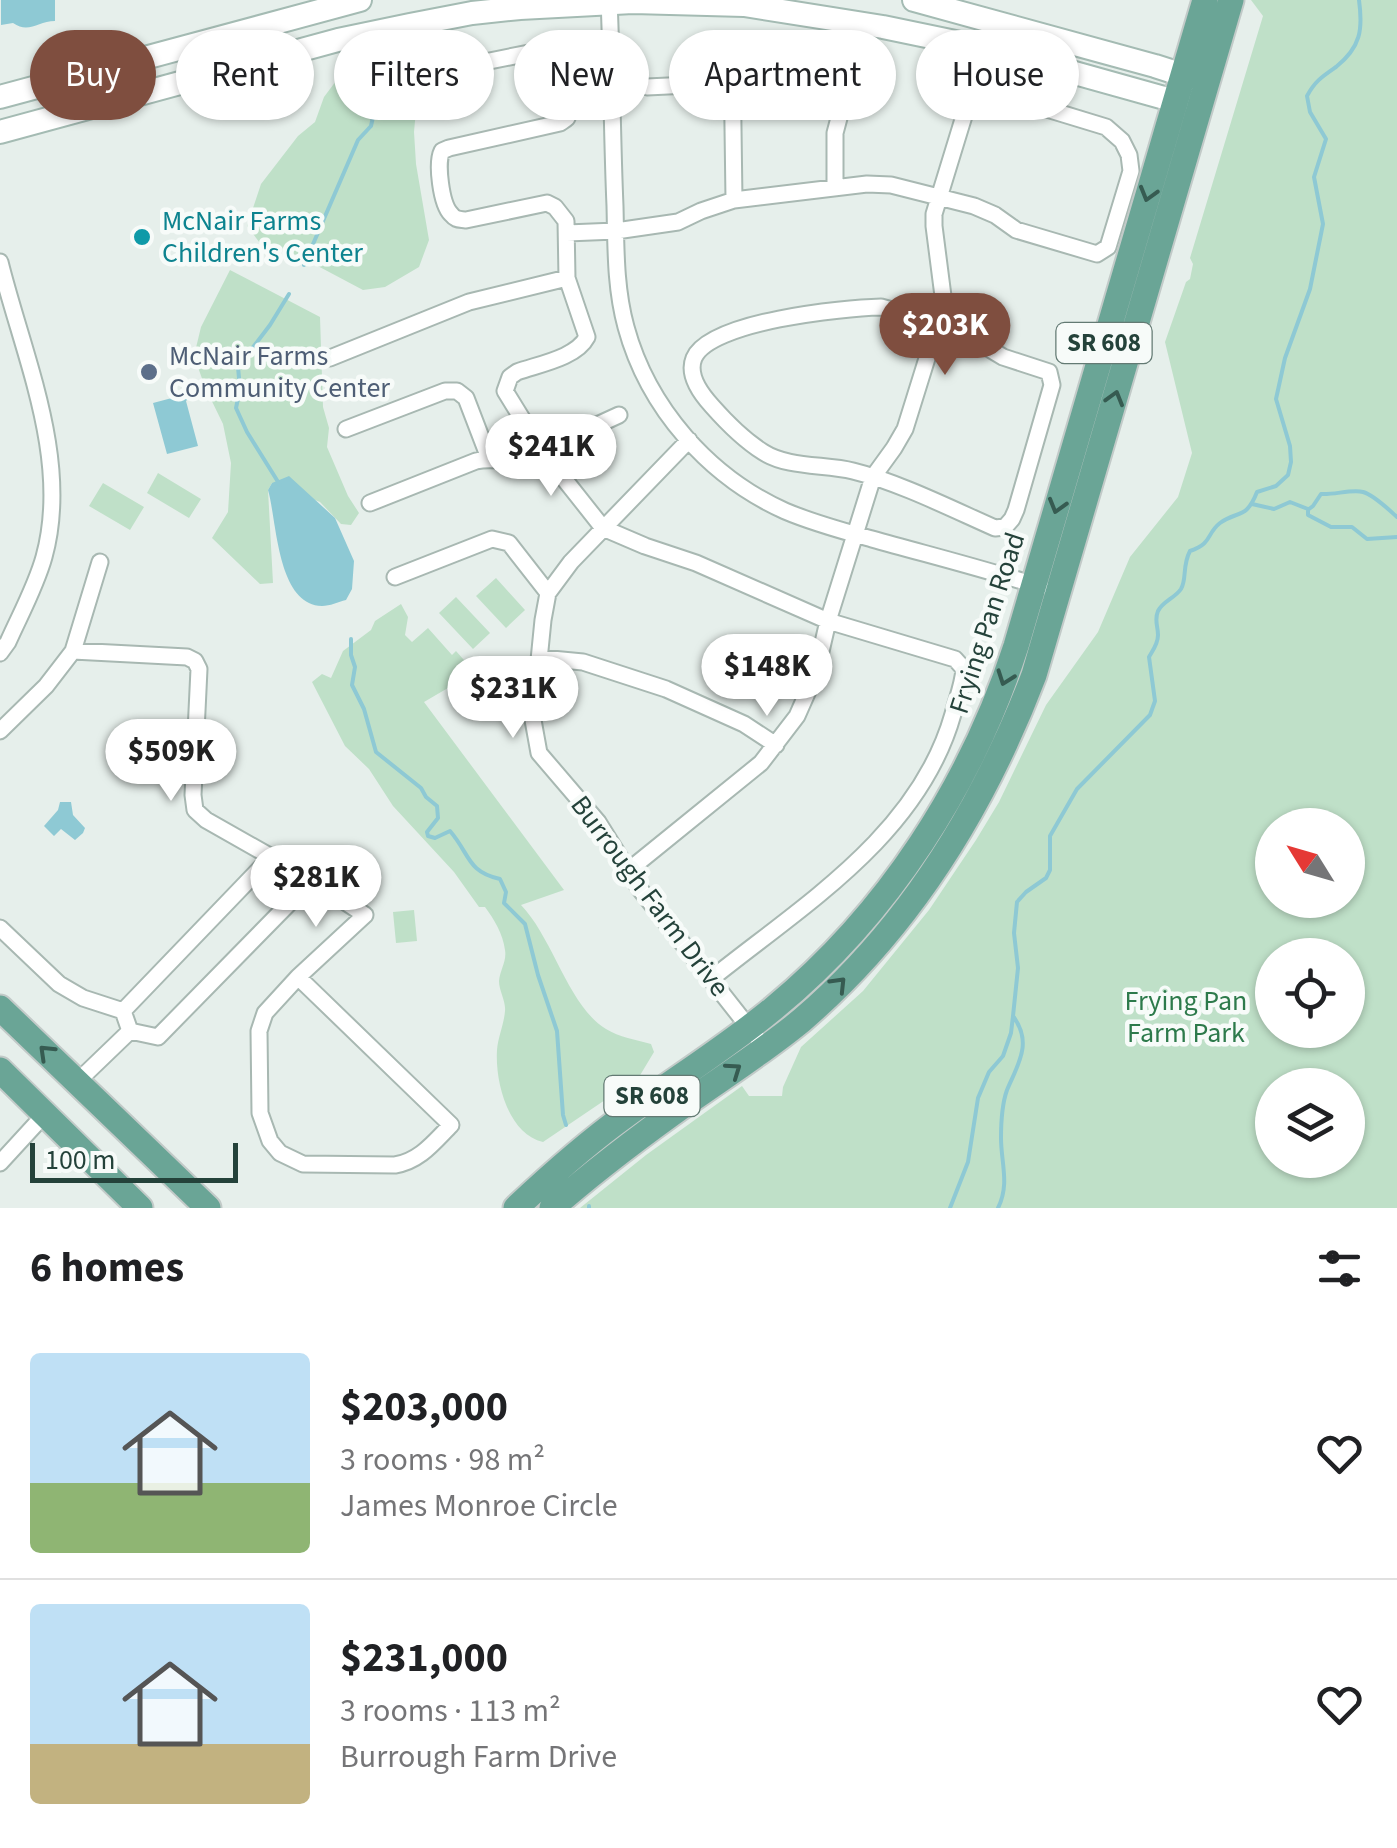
<!DOCTYPE html>
<html lang="en">
<head>
<meta charset="utf-8">
<style>
	body { margin:0; font-family:"Source Sans 3",sans-serif; background:#f6f6f6; color:#202124; height:100vh; display:flex; flex-direction:column; font-size:38px; white-space:nowrap }
	* { box-sizing:border-box; margin:0 }
	p { font-size:32px; color:#757577 }
	.icon { flex:none; width:55px; height:55px; fill:none; stroke:currentColor; stroke-width:2; stroke-linecap:round; stroke-linejoin:round }
	.map { position:relative; height:1208px; overflow:hidden }
	.panel { display:flex; flex-direction:column; background:#fff; flex:1 }
	.panel>* { flex:none }
	.hud { position:absolute; left:30px; top:30px; width:1338px; height:90px; display:flex; gap:20px }
	.needle { width:65px; rotate:307deg }
	.fabs { position:absolute; left:1255px; top:808px; display:grid; gap:20px }
	.fabs a { display:grid; place-items:center; width:110px; height:110px; border-radius:50%; background:#fff; box-shadow:0 2px 8px #0004; font-size:50px }
	.scale { position:absolute; left:30px; bottom:25px; width:208px; box-sizing:border-box; padding-left:10px; border:5px solid #24423a; border-top:0; font-size:28px; line-height:35px; white-space:nowrap; color:#24423a; -webkit-text-stroke:8px #f7fbf9; paint-order:stroke }
	.price { position:absolute; translate:-50% -85px; padding:0 22px; border-radius:35px; background:#fff; color:#222; font-size:32px; line-height:65px; filter:drop-shadow(0 2px 5px #0008) }
	.price::after { content:''; position:absolute; left:50%; top:60px; width:30px; height:22px; margin-left:-15px; background:inherit; clip-path:polygon(0 0,100% 0,50% 100%) }
	.price.current { background:#7f4e3f; color:#fff }
	ul { padding:0; list-style:none }
	li { display:flex; align-items:center; gap:30px; height:250px; padding:0 30px }
	li+li { border-top:2px solid #e0e0e0 }
	li span { display:grid; place-items:center; flex:none; width:280px; height:200px; border-radius:10px; color:#555 }
	li>.icon { margin-inline-start:auto }
	span .icon { width:120px; height:120px; fill:#fffc; stroke-width:1 }
	li b { font-size:42px }
	h2 { display:flex; justify-content:space-between; align-items:center; height:120px; padding:0 30px; font-size:42px }
	.tag { padding:0 35px; border-radius:45px; background:#fff; box-shadow:0 2px 8px #0004; font-size:35px; line-height:90px }
	.tag.current { background:#7f4e3f; color:#fff }
	.map>svg:first-child { display:block }
	.green { fill:#bfe0c8; fill-rule:evenodd }
	.water { fill:#8ec9d4 }
	.lines { fill:none; stroke-linecap:round; stroke-linejoin:round }
	.stream { stroke:#8ec9d4; stroke-width:4 }
	.street-casing { stroke:#a8b8b2; stroke-width:19 }
	.secondary-casing { stroke:#a4bbb3; stroke-width:26 }
	.primary-casing { stroke:#c2cac8; stroke-width:29 }
	.street { stroke:#fff; stroke-width:15 }
	.secondary { stroke:#fff; stroke-width:22 }
	.primary { stroke:#6aa596; stroke-width:25 }
	.oneway { stroke:#365b51 }
	.culture-dot { fill:#0f9aa8; stroke:#f7fbf9; stroke-width:4 }
	.service-dot { fill:#5c6f8a; stroke:#f7fbf9; stroke-width:4 }
	.labels { text-anchor:middle; dominant-baseline:central; stroke-width:9; stroke-linejoin:round; paint-order:stroke }
	.shield { fill:#f7fbf9; stroke:#637a73; stroke-width:2.5 }
	.shield-label { font-size:25px; font-weight:bold; fill:#24423a }
	.culture-label { font-size:28px; fill:#0d838f; stroke:#f7fbf9; text-anchor:start }
	.service-label { font-size:28px; fill:#4e5e75; stroke:#f7fbf9; text-anchor:start }
	.street-label { font-size:28px; fill:#24423a; stroke:#f7fbf9 }
	.park-label { font-size:28px; fill:#2d7a4b; stroke:#f7fbf9 }
</style>
</head>
<body>
<div class="map">
<svg width="1397" height="1208" viewBox="0 0 1397 1208">
	<rect width="100%" height="100%" fill="#e6efeb"/>
	<path class="green" d="M1251 0H1397V1208H580L646 1155 742 1086 749 1096H782L783 1087 801 1047 863 991 929 910 976 840 999 802 1046 705 1098 632 1130 557 1178 497 1192 453 1165 342 1186 282 1190 279 1193 264 1190 258 1263 16ZM1272 825H1348V900H1272ZM1272 955H1348V1030H1272ZM1272 1085H1348V1160H1272Z
		M360 55H421L414 132 416 164 429 240 419 267 385 287 363 290 297 255 263 247 247 226 261 184 298 136 315 122 324 97 336 81 352 71Z
		M230 270 320 317 323 407 329 428 327 447 348 496 359 513 351 525 341 524 320 502 272 483 268 490 273 583 260 584 212 538 228 512 231 463 223 424 205 387 194 356 201 327Z
		M158 473 201 499 189 518 147 493Z
		M103 483 144 507 130 530 89 506Z
		M496 578 525 610 506 628 476 596Z
		M456 597 490 633 473 649 439 613Z
		M401 604 408 617 405 635 412 642 428 628 452 655 456 651 471 668 485 669 482 677 465 678 424 702 564 890 521 905C553 938 569 1007 606 1029 619 1037 636 1040 651 1044L654 1052 639 1077 543 1142C508 1134 495 1082 497 1050 498 1037 504 1024 505 1011 506 1001 499 991 499 981 500 970 507 961 505 950 503 934 494 919 485 907H479L454 872 393 806 369 769 345 746 312 682 322 674 331 678 343 651 371 630 375 621Z
		M414 910 417 941 396 943 393 912Z"/>
	<path class="water" d="M1 0H55V21C38 21 29 34 13 23L1 25Z
		M187 394 188 399 186 401 198 446 167 454 153 403Z
		M289 476 335 518 354 561 352 589 346 600C338 602 330 606 322 606 277 605 277 521 268 490L272 483Z
		M60 802H71L73 815 85 828 83 833 75 840 61 829 54 836 44 826 58 810Z"/>
	<g class="lines">
		<path class="stream" d="M304 265 358 140 371 126 384 67
			M280 485 247 432 236 408 240 389 238 367 270 325 289 294
			M1252 504 1274 509 1290 502 1308 509V515L1331 527H1352L1367 539 1397 537
			M1309 509 1313 506 1321 494C1334 495 1352 489 1363 492 1374 495 1388 509 1397 517
			M351 639V655L355 667 352 685 364 709 376 752 421 788 426 797 437 806 438 818 427 832 428 836 435 838 450 831C470 854 467 872 500 879L506 892 504 903 525 924 538 975 557 1031 563 1115 566 1125
			M589 1208V1206
			M950 1208 968 1162 978 1098 989 1072 1003 1056 1011 1033 1013 1016
			M998 1208C1010 1184 1001 1163 1001 1138 1001 1123 1002 1104 1007 1090 1018 1064 1033 1043 1013 1016L1018 968 1014 933 1017 902 1026 892 1046 878 1050 870V836L1077 789 1150 715 1155 701 1149 657C1153 650 1158 644 1158 635 1158 626 1154 620 1158 611 1163 601 1175 598 1181 589 1187 579 1182 566 1190 551 1213 543 1206 534 1220 523 1238 510 1246 520 1257 492L1276 486 1288 475 1291 462 1290 446 1276 399 1285 358 1310 289 1323 224 1314 177 1326 139 1310 112 1307 96C1315 81 1323 76 1336 67 1361 47 1363 29 1359 0"/>
		<g class="street-casing">
			<path id="street" d="M609 0C612 69 612 137 615 206 616 246 615 287 626 327 648 408 709 477 785 511 813 523 843 531 872 539 929 555 985 569 1041 587
				M440 71 544 50C550 49 554 48 560 52 570 61 574 107 567 118 565 120 563 121 560 123L449 148 442 151C436 163 441 204 451 214 456 220 458 219 466 220L547 203 555 207 566 221 567 278 587 337C576 358 539 364 517 372L510 377 505 391 542 451 603 528 645 546 696 563 828 621 955 659 964 669C963 684 957 699 953 714 919 835 803 905 711 979
				M647 87 731 83
				M734 200 732 55 735 47 741 43 836 51 844 55 851 73 835 133V188
				M567 233 616 231 678 222 701 211 734 200 867 184 891 185 974 206 995 215 1016 230 1097 254 1108 247 1131 171 1129 155 1122 141 1106 127 988 91C978 91 973 93 968 103L934 214V226L943 296 938 323 905 429 894 448 873 477 828 621 816 673 797 716 761 763 629 870
				M0 262C23 355 71 460 44 557 36 586 20 615 8 642L0 653
				M881 307 938 323 968 336 1003 357 1049 372 1052 385 1016 510 1012 519 1005 527 995 528C952 509 898 482 853 471 825 464 788 468 763 452 744 440 727 423 712 406 701 394 687 375 694 358 710 321 843 308 881 307Z
				M330 358 469 302 567 278
				M346 429 445 391H457L466 398 489 458
				M689 440 571 562 548 593 543 620 533 720 539 753 598 822 639 888 765 1048
				M370 503 476 461C492 457 506 463 523 459L619 415
				M395 577 492 539 509 543 548 593
				M73 651 187 657 195 661 199 669 193 795 195 810 206 820 312 880 365 915 298 977
				M541 658 583 662 666 689 744 724 776 745
				M0 731 46 686 73 651 100 562
				M0 928 59 984 83 998 123 1011
				M298 977 451 1125C434 1142 420 1161 395 1165L303 1164 280 1153 270 1141 260 1113 259 1031 265 1013Z
				M130 1031 158 1037 312 880
				M130 1031 123 1011 271 857
				M77 1082 130 1031
				M0 1163 45 1114"/>
		</g>
		<g class="secondary-casing">
			<path id="secondary" d="M914 0 1155 66 1183 75 1196 87
				M0 97 360 0
				M0 132 338 40 410 25 472 13 520 8 633 2 744 5 883 27 989 49 1175 101 1191 97"/>
		</g>
		<g class="primary-casing">
			<path id="primary" d="M0 1008 208 1208
				M0 1070 140 1208
				M516 1208C551 1175 587 1143 626 1115 675 1079 727 1047 774 1008 888 914 971 785 1016 646L1205 0
				M552 1208C596 1169 643 1134 691 1100 728 1074 767 1049 802 1020 909 928 984 806 1034 675L1231 0"/>
		</g>
		<use href="#street" class="street"/>
		<use href="#secondary" class="secondary"/>
		<use href="#primary" class="primary"/>
	</g>
	<defs><path id="oneway-chevron" d="M-2-3.5L2.5 0L-2 3.5" fill="none" stroke-width="1.6" stroke-linecap="round" stroke-linejoin="round" transform="scale(2.5)"/></defs>
	<g class="oneway">
		<use href="#oneway-chevron" transform="translate(1148 194) rotate(106)"/>
		<use href="#oneway-chevron" transform="translate(1115 398) rotate(-74)"/>
		<use href="#oneway-chevron" transform="translate(1057 506) rotate(106)"/>
		<use href="#oneway-chevron" transform="translate(1005 678) rotate(110)"/>
		<use href="#oneway-chevron" transform="translate(839 984) rotate(-46)"/>
		<use href="#oneway-chevron" transform="translate(46 1052) rotate(-136)"/>
		<use href="#oneway-chevron" transform="translate(734 1070) rotate(-35)"/>
	</g>
	<circle class="culture-dot" cx="142" cy="237" r="10"/>
	<circle class="service-dot" cx="149" cy="372" r="10"/>
	<g class="labels">
		<g class="shield">
			<rect x="1056.5" y="323" width="95" height="40" rx="8"/>
			<rect x="604.5" y="1076" width="95" height="40" rx="8"/>
		</g>
		<g class="shield-label">
			<text x="1104" y="343">SR 608</text>
			<text x="652" y="1096">SR 608</text>
		</g>
		<g class="culture-label">
			<text x="162" y="221">McNair Farms<tspan x="162" dy="32">Children's Center</tspan></text>
		</g>
		<g class="service-label">
			<text x="169" y="356">McNair Farms<tspan x="169" dy="32">Community Center</tspan></text>
		</g>
		<g class="street-label">
			<text transform="translate(987 623) rotate(-72)">Frying Pan Road</text>
			<text transform="translate(650 896) rotate(53)">Burrough Farm Drive</text>
		</g>
		<g class="park-label">
			<text x="1186" y="1001">Frying Pan<tspan x="1186" dy="32">Farm Park</tspan></text>
		</g>
	</g>
</svg>
<div class="fabs">
<a><svg class="needle" viewBox="-14 -14 28 28"><path d="M0-13l5 13h-10z" fill="#e53935"/><path d="M0 13l5-13h-10z" fill="#757577"/></svg></a>
<a><svg class="icon" aria-label="locate" viewBox="0 0 24 24"><circle cx="12" cy="12" r="6"/><path d="M12 2v4M12 18v4M2 12h4M18 12h4"/></svg></a>
<a><svg class="icon" aria-label="layers" viewBox="0 0 24 24"><path d="M12 4l9 5-9 5-9-5zM3 14l9 5 9-5"/></svg></a>
</div>
<div class="scale">100 m</div>
<b class="price current" style="left:945px;top:378px">$203K</b>
<b class="price" style="left:551px;top:499px">$241K</b>
<b class="price" style="left:767px;top:719px">$148K</b>
<b class="price" style="left:513px;top:741px">$231K</b>
<b class="price" style="left:171px;top:804px">$509K</b>
<b class="price" style="left:316px;top:930px">$281K</b>
<div class="hud">
<a class="tag current">Buy</a>
<a class="tag">Rent</a>
<a class="tag">Filters</a>
<a class="tag">New</a>
<a class="tag">Apartment</a>
<a class="tag">House</a>
</div>
</div>
<section class="panel">
<h2>6 homes<svg class="icon" aria-label="filters" viewBox="0 0 24 24"><path d="M4 7h16M4 17h16"/><circle cx="9" cy="7" r="2"/><circle cx="15" cy="17" r="2"/></svg></h2>
<ul>
<li><span style="background:linear-gradient(#bfe0f5 65%,#8fb573 0)"><svg class="icon" aria-label="home" viewBox="0 0 24 24"><path d="M3 11l9-7 9 7M6 9v11h12V9"/></svg></span><div><b>$203,000</b><p>3 rooms · 98 m²</p><p>James Monroe Circle</p></div><svg class="icon" aria-label="heart" viewBox="0 0 24 24"><path d="M12 20l-8-8c-3-5 5-10 8-4 3-6 11-1 8 4z"/></svg></li>
<li><span style="background:linear-gradient(#bfe0f5 70%,#c2b280 0)"><svg class="icon" aria-label="home" viewBox="0 0 24 24"><path d="M3 11l9-7 9 7M6 9v11h12V9"/></svg></span><div><b>$231,000</b><p>3 rooms · 113 m²</p><p>Burrough Farm Drive</p></div><svg class="icon" aria-label="heart" viewBox="0 0 24 24"><path d="M12 20l-8-8c-3-5 5-10 8-4 3-6 11-1 8 4z"/></svg></li>
</ul>
</section>
</body>
</html>
